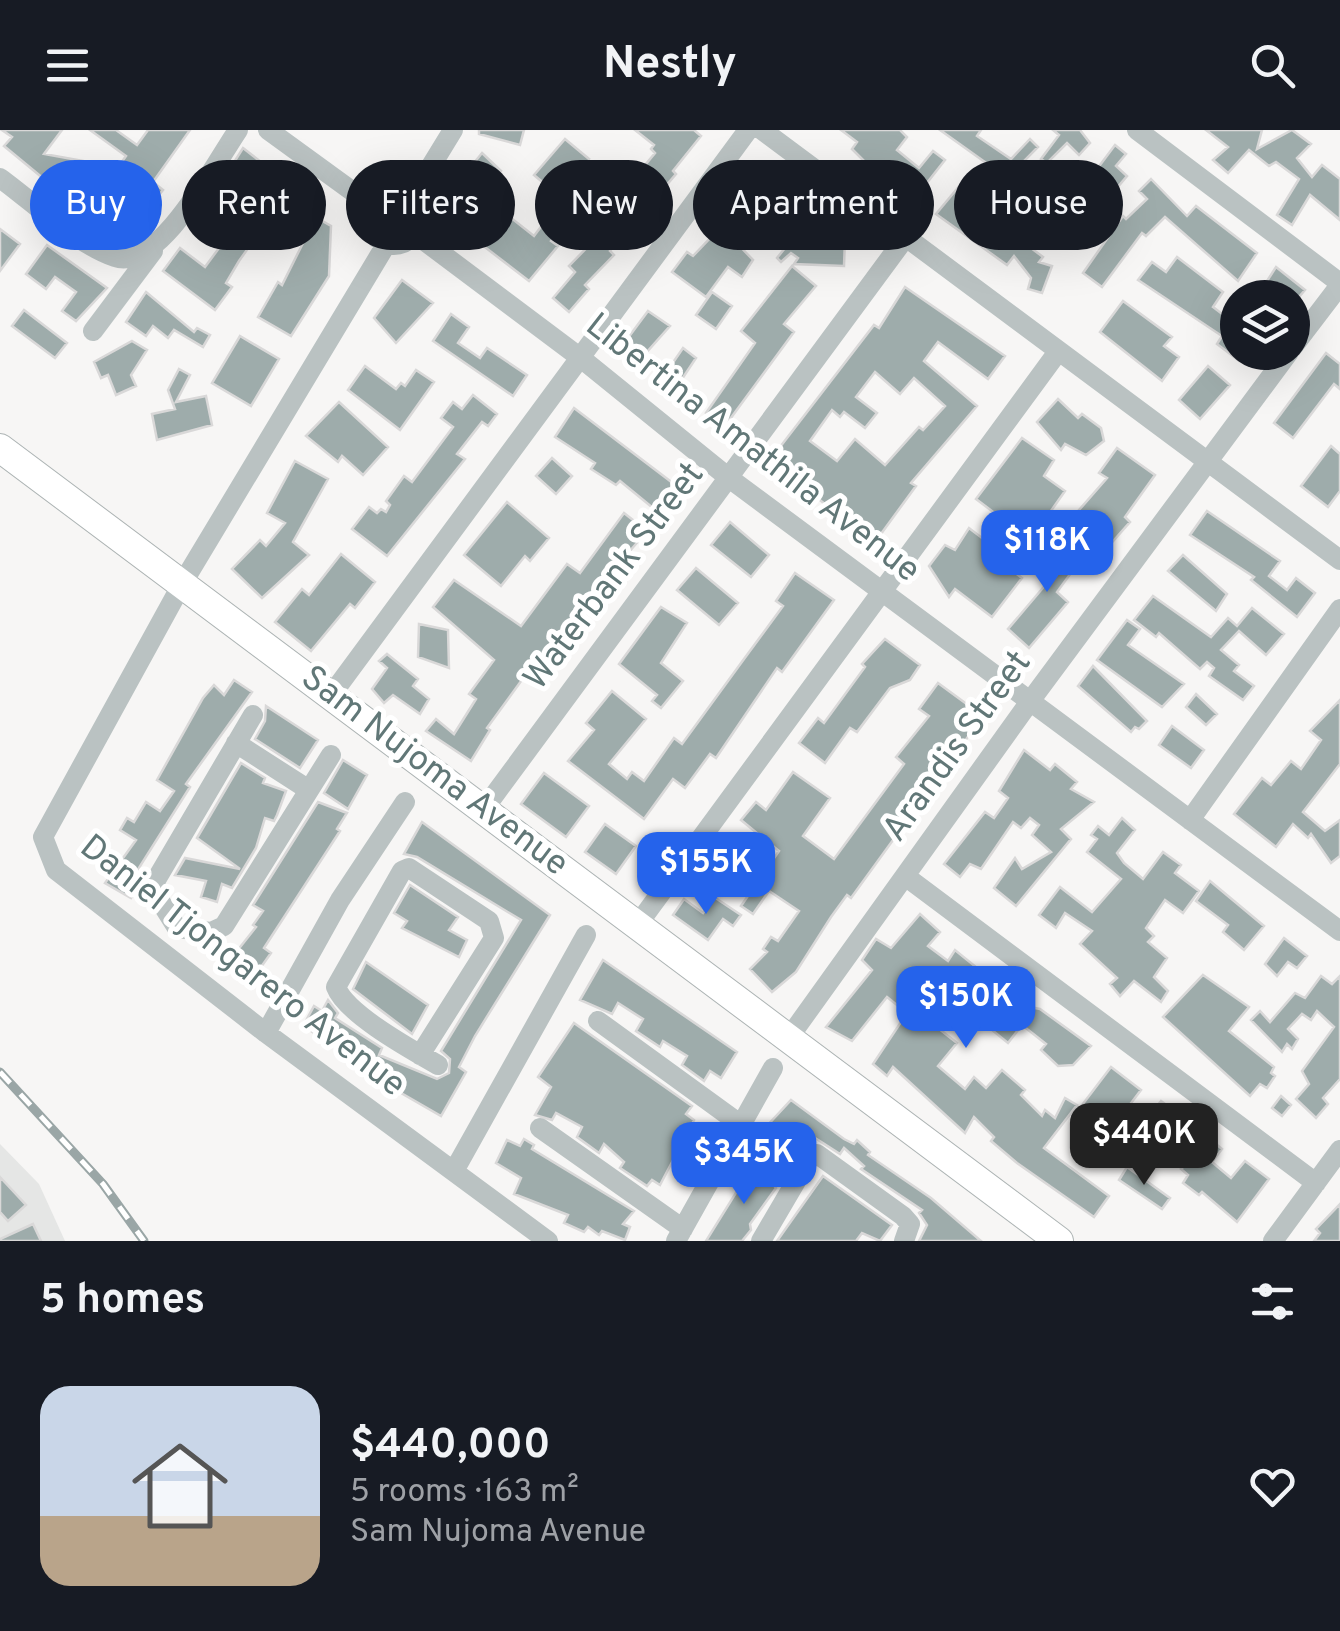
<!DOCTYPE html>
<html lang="en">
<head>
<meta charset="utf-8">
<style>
	body { margin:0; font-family:Overpass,sans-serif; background:#20242c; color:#f1f3f6; height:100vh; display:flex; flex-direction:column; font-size:38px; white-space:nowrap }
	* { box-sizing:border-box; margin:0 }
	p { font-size:32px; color:#9ea1a6 }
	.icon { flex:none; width:55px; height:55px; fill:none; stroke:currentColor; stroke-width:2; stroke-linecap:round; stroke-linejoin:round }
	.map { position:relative; height:1111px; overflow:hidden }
	.panel { display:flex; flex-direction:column; background:#171b24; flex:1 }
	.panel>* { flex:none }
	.guide { position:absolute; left:30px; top:30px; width:1280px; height:90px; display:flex; gap:20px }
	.controls { position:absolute; left:1220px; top:150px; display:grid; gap:20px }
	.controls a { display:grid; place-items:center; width:90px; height:90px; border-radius:50%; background:#171b24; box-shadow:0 10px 40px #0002; font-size:50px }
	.price { position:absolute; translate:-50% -85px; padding:0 22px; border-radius:20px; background:#2563eb; color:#fff; font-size:32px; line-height:65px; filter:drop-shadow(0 2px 5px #0008) }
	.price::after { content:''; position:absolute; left:50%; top:60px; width:30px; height:22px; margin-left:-15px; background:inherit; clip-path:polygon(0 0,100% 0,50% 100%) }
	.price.active { background:#222; color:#fff }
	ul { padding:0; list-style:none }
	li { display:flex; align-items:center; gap:30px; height:250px; padding:0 40px }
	li span { display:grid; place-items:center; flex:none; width:280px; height:200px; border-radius:30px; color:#555 }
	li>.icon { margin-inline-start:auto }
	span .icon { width:120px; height:120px; fill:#fffc; stroke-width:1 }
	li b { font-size:42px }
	h2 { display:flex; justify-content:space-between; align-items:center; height:120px; padding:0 40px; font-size:42px }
	.chip { padding:0 35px; border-radius:45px; background:#171b24; box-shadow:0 10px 40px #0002; font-size:35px; line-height:90px }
	.chip.active { background:#2563eb; color:#fff }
	header { display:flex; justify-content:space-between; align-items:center; height:130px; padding:0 40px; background:#171b24; font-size:45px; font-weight:700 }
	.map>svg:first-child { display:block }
	.built { fill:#e5e6e5 }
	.building { fill:#9eacab; stroke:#d9d8d8; stroke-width:2.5; fill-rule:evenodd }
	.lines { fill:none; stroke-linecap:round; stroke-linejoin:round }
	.highway-casing { stroke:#adb4b4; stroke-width:30 }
	.minor { stroke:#bac2c2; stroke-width:20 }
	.highway { stroke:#fff; stroke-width:28 }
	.rail-casing { stroke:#9aa6a6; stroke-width:9 }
	.rail { stroke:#fff; stroke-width:5; stroke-dasharray:15; stroke-linecap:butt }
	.labels { text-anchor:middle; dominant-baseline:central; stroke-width:10; stroke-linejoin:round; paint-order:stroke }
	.street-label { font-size:35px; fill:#617777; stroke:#fff }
</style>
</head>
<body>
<header><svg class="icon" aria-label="menu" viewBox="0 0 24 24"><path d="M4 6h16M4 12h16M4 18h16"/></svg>Nestly<svg class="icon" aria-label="search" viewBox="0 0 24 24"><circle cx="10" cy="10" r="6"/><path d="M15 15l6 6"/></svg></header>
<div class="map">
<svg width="1340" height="1111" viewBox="0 0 1340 1111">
	<rect width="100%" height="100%" fill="#f7f6f5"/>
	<path class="built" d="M0 1014 39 1054 65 1111H0Z"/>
	<path class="building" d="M2 0H62L44 24 83 31 73 54 44 49 4 16 12 7Z
		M90 0H116L137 15 148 0H190L153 52 163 60 156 69 146 61 122 92 94 71 126 26Z
		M479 0H524L520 15 479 4Z
		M635 0H694L701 6 673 41 676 44 610 121 614 125 585 155 589 159 569 182 553 168 575 142 569 136 604 100 580 80 614 38 631 52 655 23 651 19 654 15Z
		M841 0H900L907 7 897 20 919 38 933 21 945 30 915 68 880 41 877 44 852 19 857 12Z
		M940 0H981L977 6 1011 29 1030 9 1038 17 1021 34 1063 66 1059 71 1086 82 1078 110 1065 107 1057 73 1043 87 1033 78 1011 103 1043 127 1039 132 1052 136 1042 163 1028 159 1031 148 1014 126 1007 135 936 84 961 54 982 71 1003 45Z
		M1053 0H1080L1090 13 1079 25 1067 13 1047 33 1041 29 1059 5Z
		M1206 0H1262L1257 19 1292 0 1311 14 1297 28 1312 47 1322 35 1340 49V90L1310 65 1292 95 1277 85 1299 49 1276 32 1269 36 1249 20 1228 43 1213 30 1228 17Z
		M565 9 589 29 558 65 534 45Z
		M1115 15 1126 24 1116 36 1127 46 1111 65 1091 47Z
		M243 18 298 61 289 72 331 96 329 146 291 206 258 187 278 152 282 155 307 105 283 80 273 93 221 53Z
		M482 23 501 41 467 88 444 70Z
		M751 42 789 67 773 92 793 107 809 86 821 96 808 108 845 109 844 136 794 134 798 128 791 123 781 132 777 128 785 118 751 94 734 110 753 130 742 147 728 137 706 167 672 142 687 122 693 126 714 104V88Z
		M1151 49 1187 86 1196 76 1257 123 1238 151 1165 87 1146 106 1142 103 1102 157 1083 143 1123 86 1126 89 1147 69 1139 61Z
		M555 78 568 87 551 111 558 116 529 151 477 111 501 80 534 106Z
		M217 82 254 110 239 131 226 153 232 157 215 180 163 141 180 118 205 137 222 114 204 100Z
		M0 99 20 114 0 141Z
		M47 115 107 158 76 191 62 181 76 162 55 147 46 159 26 144Z
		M1177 127 1223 162 1213 177 1238 196V230L1217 214 1222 206 1138 150 1152 132 1166 142Z
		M792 136 816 156 784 194 794 202 725 296 706 283 755 213 741 201Z
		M1276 137 1305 160 1298 168H1267L1275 158 1267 151Z
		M402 150 433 173 396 213 374 188Z
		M905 157 1005 226 988 249 938 212 924 231 977 276 911 353 916 356 878 408 836 383 770 330 874 195 879 198ZM875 242 900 264 914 248 945 276 923 300 919 297 885 335 855 309 837 331 810 311 832 280 840 287 844 282 865 298 877 283 856 267Z
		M146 162 194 202 197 198 210 205 203 217 174 200 168 208 153 196 146 206 126 192Z
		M712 162 732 176 716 199 696 185Z
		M1123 171 1172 207 1164 216 1179 227 1162 251 1100 202Z
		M24 180 67 213 55 228 12 196Z
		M648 181 670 196 637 233 619 220Z
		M451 184 469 197 458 213 480 228 487 218 527 245 513 266 433 211Z
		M240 206 279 229 251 276 212 253Z
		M132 211 147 220 131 245 136 256 116 265 108 245 101 248 94 232Z
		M683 218 696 228 682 249 688 254 681 264 661 250Z
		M1326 223 1340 234V259L1334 254 1293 308 1274 293Z
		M365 236 396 259 401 253 405 256 416 240 434 252 400 300 348 260Z
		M1208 236 1230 255 1200 289 1179 270Z
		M179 239 190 245 176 272 206 266 212 295 157 310 152 284 175 279 168 260Z
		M473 265 497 284 488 296 482 292 457 324 465 329 387 426 352 399 369 377 377 383 381 379 386 382 390 375 386 371 404 346 412 352 453 297 441 288 453 272 462 279Z
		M1058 269 1078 288 1082 284 1101 298 1104 311 1086 325 1065 314 1061 320 1037 292Z
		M339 272 388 317 363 345 342 326 338 332 306 306Z
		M574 278 674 354 653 378 620 351 616 355 591 339 595 333 555 307Z
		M1022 308 1054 330 1044 346 1065 361 1010 439 1022 448 992 487 955 459 949 467 929 436 945 415 955 420 969 398 1003 424 1021 403 976 369Z
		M1331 316 1340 324V361L1328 377 1301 356Z
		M1117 318 1155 345 1125 387 1130 392 1107 418 1072 388 1107 348 1099 343Z
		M552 328 572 346 556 364 536 346Z
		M295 331 328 349 293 412 309 425 262 468 232 439 260 410 266 416 285 393 267 383Z
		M507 372 549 408 530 431 525 426 501 456 464 425Z
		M1207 381 1280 431 1269 446 1287 460 1296 448 1315 463 1297 487 1251 450 1254 447 1190 405Z
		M624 383 647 401 582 477 541 539 530 552 524 547 487 598 490 600 471 631 426 601 436 589 454 604 476 569 469 564 494 530 433 477 454 450 521 496 567 434 580 443Z
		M730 392 769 425 751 447 711 415Z
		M1056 408 1082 428 1057 462 1068 472 1029 518 1008 499 1058 440 1040 427Z
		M341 424 375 452 355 478 350 474 311 521 275 492 302 459 309 465Z
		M1183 425 1227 464 1216 481 1168 441Z
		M696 438 738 473 719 495 677 460Z
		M795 443 834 470 782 542 777 538 716 628 710 624 685 658 673 649 644 689 568 631 594 600 586 593 612 561 646 589 609 634 627 649 632 642 644 651 674 608 682 614 744 529 783 476 776 471Z
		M1153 466 1211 507 1228 488 1237 496 1252 478 1284 504 1266 525 1239 501 1221 520 1239 535 1234 541 1254 556 1243 570 1209 546 1214 538 1207 532 1200 539 1159 503 1156 507 1134 490Z
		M661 477 687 493 661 533 683 551 661 578 652 571 657 565 619 534Z
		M1127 490 1140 499 1128 515 1184 554 1162 577 1097 530Z
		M419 494 448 500 449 538 418 527Z
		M885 509 920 535 910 550 890 558 857 602 850 598 825 633 799 613 818 588 824 593 865 537 862 534Z
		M387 524 418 549 413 556 429 569 420 584 393 565 384 573 372 559 387 538 379 531Z
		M1093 536 1147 591 1139 599 1135 597 1131 602 1078 556Z
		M234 550 252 562 186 654 190 657 130 752 138 757 131 768 105 753 136 710 120 700 127 688 134 692 146 672 160 681 174 661 157 650 203 568 214 555 224 565Z
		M938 553 983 586 851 768 847 765 831 787 796 842 772 862 750 839 767 822 763 819 771 807 778 811 799 781 769 761 753 784 741 776 779 721 741 690 756 672 766 680 793 642 830 668 803 706 834 729 904 634 896 627 929 586 919 579Z
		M1196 564 1217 584 1206 595 1186 577Z
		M1340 570V634L1303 682 1325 701 1340 690V726L1331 733 1311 704 1308 708 1293 694 1276 717 1234 684 1262 648 1271 655 1291 631 1301 639 1321 610 1310 601Z
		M266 576 318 610 300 638 255 609 265 591Z
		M1172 596 1204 620 1191 638 1159 615Z
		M1024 620 1050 640 1055 634 1077 652 1071 659 1094 672 1061 699 1071 709 1016 776 994 758 1015 728 1022 739 1051 722 1032 705 1039 695 1030 688 1021 698 1013 692 981 739 970 734 960 747 944 734 985 682 994 688 1008 668 999 661Z
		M343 630 367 645 348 679 324 663Z
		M241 633 265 648 263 653 286 661 277 685 274 691 265 688 256 718 232 758 222 754 217 772 201 767 206 751 175 745 185 728 240 739 197 708Z
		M544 643 589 676 566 707 521 674Z
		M318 672 347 683 337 699 340 701 264 818 271 823 249 854 219 833 231 816 237 821 256 797 253 795 263 781 253 775Z
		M1122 688 1135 700 1117 723 1124 733 1143 749 1163 722 1181 735 1175 743 1199 761 1183 783 1165 770 1146 798 1154 806 1148 812 1167 828 1154 847 1168 861 1161 872 1134 851 1120 866 1110 854 1117 848 1080 814 1092 801 1065 783 1056 798 1039 785 1060 757 1092 782 1121 749 1087 722 1097 709 1091 705 1098 696 1109 705Z
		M422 692 550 785 475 906 459 937 466 942 441 986 363 941 366 935 303 896 314 876 322 881 328 870 338 883 335 888 382 918 379 925 437 949 449 943 450 929 441 921 521 790 417 727 404 724Z
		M605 694 636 716 616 744 585 722Z
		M724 711 746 727 726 754 705 738Z
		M1210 751 1264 796 1244 820 1223 802 1228 795 1196 771Z
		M410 755 458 787 449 800 467 810 459 827 402 798 407 791 394 783Z
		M714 767 741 785 733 796 723 789 708 810 673 785 684 769 703 783Z
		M920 784 940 802 928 816 948 831 955 820 1024 876 1040 879 1091 916 1073 935 1058 936 1041 920 1046 914 1022 895 1008 913 992 900 1000 892 964 866 938 898 957 913 938 936 965 959 974 947 986 958 1002 940 1025 960 1021 965 1042 986 1045 980 1055 988 1065 968 1077 975 1044 1018 1109 1066 1094 1087 1017 1033 991 1011 994 1007 974 987 965 1003 893 937 887 946 873 934 907 883 887 867 852 911 826 897 872 840 862 830 876 809 891 818Z
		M1284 808 1307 826 1297 838 1288 832 1277 846 1265 834Z
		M603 830 737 922 721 948 710 941 704 951 682 935 687 926 663 911 660 917 636 901 643 889 618 873 612 884 580 870Z
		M366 832 428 875 412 904 353 859Z
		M1203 845 1249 877 1229 901 1274 937 1271 943 1275 946 1267 958 1260 954 1250 966 1163 887Z
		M1321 846 1332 854 1340 846V949L1323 968 1328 974 1316 988 1296 969 1309 954 1302 941 1334 897 1317 881 1311 890 1302 884 1288 899 1298 909 1292 919 1287 914 1282 922 1251 890 1260 881 1270 892 1295 863 1305 868Z
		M574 893 692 976 686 984 694 990 660 1055 652 1050 647 1056 620 1038 624 1032 604 1014 599 1023 577 1007 582 997 556 983 552 990 535 985 551 957 538 947Z
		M1111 937 1141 960 1106 1006 1076 983Z
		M1281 966 1291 975 1282 986 1272 978Z
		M791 970 844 1009 854 1014 857 1010 870 1022 868 1025 931 1068 981 1111H919L927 1095 919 1083 922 1080 861 1039 864 1036 844 1018 840 1024 804 1001 789 1020 776 1012 778 1007 765 998Z
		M1161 971 1187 991 1153 1030 1129 1012Z
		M524 1009 534 1015 532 1019 634 1081 623 1094 630 1097 625 1110 602 1101 599 1105 588 1097 584 1102 564 1093 568 1085 514 1064 521 1048 496 1033 507 1010 520 1016Z
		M1211 1010 1222 1019 1212 1032 1231 1048 1245 1031 1269 1049 1237 1092 1202 1062 1199 1065 1183 1053 1188 1045 1181 1039Z
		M755 1032 771 1044 769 1050 776 1058 750 1094 751 1100 742 1111H706Z
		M1127 1037 1170 1068 1162 1079 1119 1050Z
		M823 1046 892 1095 880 1111 862 1103 856 1111H777Z
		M0 1047 26 1075 8 1091 0 1082Z
		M1340 1074V1111H1314L1320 1103 1316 1099Z
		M33 1094 41 1111H0V1109Z"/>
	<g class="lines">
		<g class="highway-casing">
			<path id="highway" d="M0 318 1059 1111"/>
		</g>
		<path class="minor" d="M268 0 374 77
			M762 0 1340 430
			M1137 0 1340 153
			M0 48C32 71 78 115 115 127 159 142 216 32 238 0
			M370 91a24 24 0 1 1 48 0a24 24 0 1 1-48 0Z
			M409 72 453 0
			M414 103 582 229 729 348 1340 801
			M387 113 182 454 43 707 56 740 266 903 548 1111
			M93 201 153 121
			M1292 218 1340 155
			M332 564 748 0
			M236 613 309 660
			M484 679 905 108
			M1190 690 1340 479
			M905 746 1316 1053
			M638 794 1057 223
			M177 798 211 802 224 796 331 625
			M177 798 155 763 156 750 253 585
			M598 891 740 994
			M266 903 340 770 405 672
			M790 906 1031 570 1289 222
			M420 925 494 808 489 791 409 738 402 741 336 857C346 884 412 920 438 935
			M540 998 683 1099
			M735 1003 800 1043
			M454 1041 586 805
			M676 1111 773 938
			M761 1111 812 1024H817L903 1086 910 1094 904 1111
			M1273 1111 1340 1020"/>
		<use href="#highway" class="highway"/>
		<g class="rail-casing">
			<path id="rail" d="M0 942 103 1054 144 1111"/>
		</g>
		<use href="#rail" class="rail"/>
	</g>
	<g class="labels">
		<g class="street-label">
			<text transform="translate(752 319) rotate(38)">Libertina Amathila Avenue</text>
			<text transform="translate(615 447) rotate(-53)">Waterbank Street</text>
			<text transform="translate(958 617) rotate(-54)">Arandis Street</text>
			<text transform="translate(434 642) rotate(37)">Sam Nujoma Avenue</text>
			<text transform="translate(242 837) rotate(38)">Daniel Tjongarero Avenue</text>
		</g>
	</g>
</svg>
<div class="controls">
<a><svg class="icon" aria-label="layers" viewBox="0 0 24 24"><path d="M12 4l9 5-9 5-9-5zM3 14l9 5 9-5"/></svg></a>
</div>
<b class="price" style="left:1047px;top:465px">$118K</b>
<b class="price" style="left:706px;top:787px">$155K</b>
<b class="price" style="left:966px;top:921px">$150K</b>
<b class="price active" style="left:1144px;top:1058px">$440K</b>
<b class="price" style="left:744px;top:1077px">$345K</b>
<div class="guide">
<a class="chip active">Buy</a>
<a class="chip">Rent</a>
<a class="chip">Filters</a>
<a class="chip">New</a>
<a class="chip">Apartment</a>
<a class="chip">House</a>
</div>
</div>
<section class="panel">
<h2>5 homes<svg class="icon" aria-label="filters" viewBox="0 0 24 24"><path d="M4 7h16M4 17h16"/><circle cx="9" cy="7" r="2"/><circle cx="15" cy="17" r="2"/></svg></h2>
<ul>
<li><span style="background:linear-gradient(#c9d6e8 65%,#b9a48a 0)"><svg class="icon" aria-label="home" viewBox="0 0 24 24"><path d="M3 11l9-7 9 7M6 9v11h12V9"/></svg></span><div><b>$440,000</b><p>5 rooms · 163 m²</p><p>Sam Nujoma Avenue</p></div><svg class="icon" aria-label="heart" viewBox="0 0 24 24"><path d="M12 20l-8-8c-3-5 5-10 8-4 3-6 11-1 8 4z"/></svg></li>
</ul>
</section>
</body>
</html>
